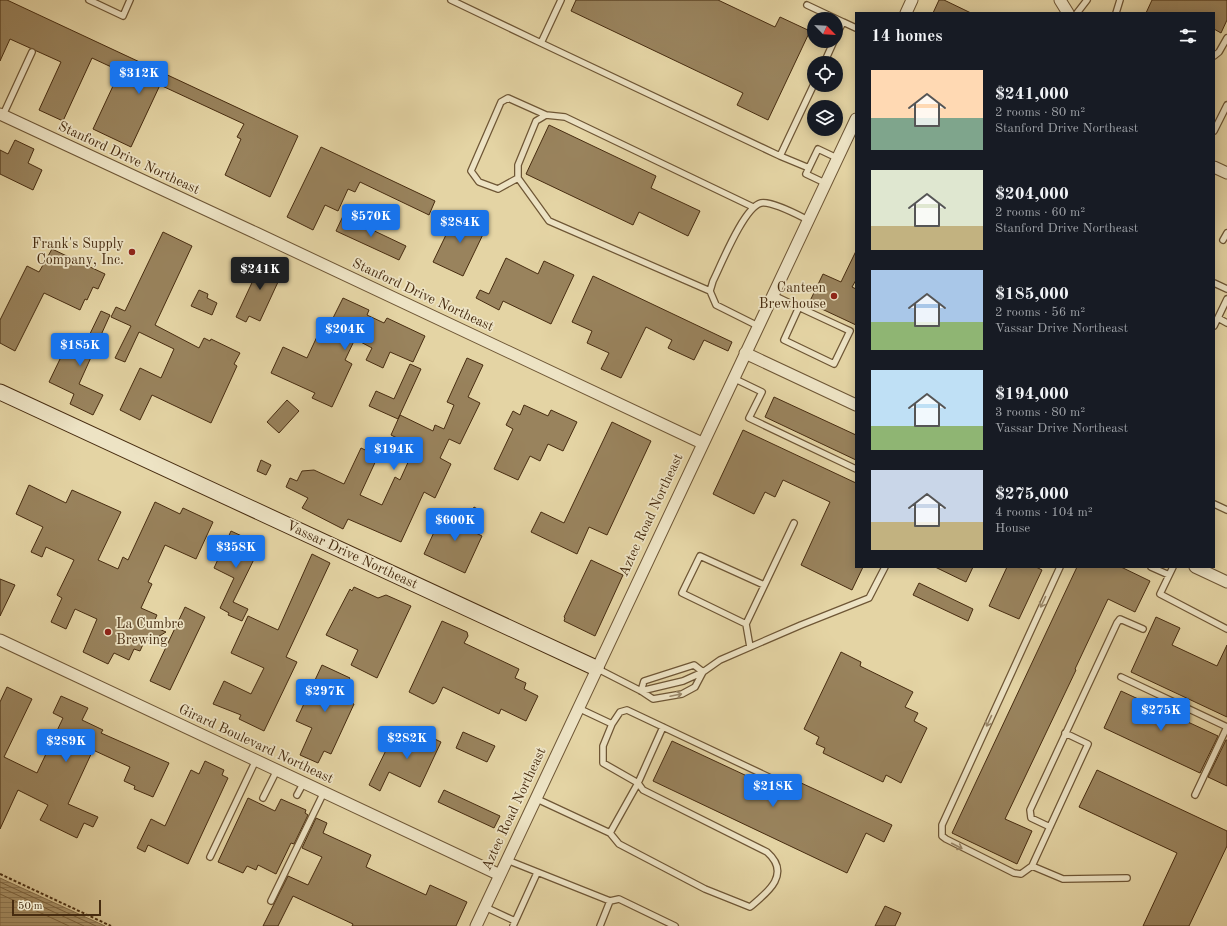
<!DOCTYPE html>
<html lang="en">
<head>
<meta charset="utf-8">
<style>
	body { margin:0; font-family:"Old Standard TT",serif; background:#242831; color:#f1f3f6; height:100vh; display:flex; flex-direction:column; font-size:15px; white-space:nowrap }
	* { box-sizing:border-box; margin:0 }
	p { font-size:13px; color:#9ea1a6 }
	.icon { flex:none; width:22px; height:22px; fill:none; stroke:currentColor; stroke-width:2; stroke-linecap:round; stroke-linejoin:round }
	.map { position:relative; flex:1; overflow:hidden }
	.side { position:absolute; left:855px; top:12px; width:360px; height:556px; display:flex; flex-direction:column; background:#171b24; border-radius:0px; box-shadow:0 2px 10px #0003 }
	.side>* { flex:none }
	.needle { width:26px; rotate:115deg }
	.fabs { position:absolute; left:807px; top:12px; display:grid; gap:8px }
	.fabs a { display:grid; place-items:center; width:36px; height:36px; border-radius:50%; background:#171b24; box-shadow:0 2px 10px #0003; font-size:20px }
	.scale { position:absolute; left:12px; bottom:10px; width:89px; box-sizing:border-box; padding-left:4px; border:2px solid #472c10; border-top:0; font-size:11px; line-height:14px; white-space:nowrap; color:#472c10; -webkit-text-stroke:3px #ede3c4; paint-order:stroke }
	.price { position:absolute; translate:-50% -34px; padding:0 9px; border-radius:4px; background:#1a73e8; color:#fff; font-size:13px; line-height:26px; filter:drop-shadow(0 1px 2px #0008) }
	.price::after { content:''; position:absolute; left:50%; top:24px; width:12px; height:9px; margin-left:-6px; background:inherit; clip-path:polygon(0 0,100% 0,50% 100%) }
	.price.current { background:#222; color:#fff }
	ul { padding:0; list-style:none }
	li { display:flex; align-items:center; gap:12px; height:100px; padding:0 16px }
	li span { display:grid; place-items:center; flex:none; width:112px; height:80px; border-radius:0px; color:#555 }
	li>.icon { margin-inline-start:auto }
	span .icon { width:48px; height:48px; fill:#fffc; stroke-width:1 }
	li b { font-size:17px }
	h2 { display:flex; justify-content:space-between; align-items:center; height:48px; padding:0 16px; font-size:17px }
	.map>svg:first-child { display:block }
	.water { fill:url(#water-rules); stroke:#856f4b }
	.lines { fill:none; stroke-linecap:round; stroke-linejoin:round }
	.shore { stroke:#7b6441; stroke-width:1 }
	.building { fill:#99835d; stroke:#472c10 }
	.lane-casing { stroke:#6e5635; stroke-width:8 }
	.street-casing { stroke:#6e5635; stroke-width:13 }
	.secondary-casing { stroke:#472c10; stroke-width:17 }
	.path { stroke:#472c10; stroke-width:2; stroke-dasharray:3 2; stroke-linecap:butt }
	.lane { stroke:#ede3c4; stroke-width:5.5 }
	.street { stroke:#ede3c4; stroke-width:11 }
	.secondary { stroke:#ede3c4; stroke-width:15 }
	.oneway { stroke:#9a886a }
	.poi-dot { fill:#8f2418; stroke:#ede3c4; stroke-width:1.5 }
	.labels { text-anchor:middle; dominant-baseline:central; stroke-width:3.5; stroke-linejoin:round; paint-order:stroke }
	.street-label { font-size:14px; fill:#472c10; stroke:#ede3c4 }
	.poi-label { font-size:14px; fill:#472c10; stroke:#ede3c4; text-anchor:end }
</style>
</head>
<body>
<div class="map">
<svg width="1227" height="926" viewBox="0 0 1227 926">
	<defs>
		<pattern id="water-rules" width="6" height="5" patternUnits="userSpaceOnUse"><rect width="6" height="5" fill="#af9b72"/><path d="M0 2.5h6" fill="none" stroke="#907f5c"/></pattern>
	</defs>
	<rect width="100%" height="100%" fill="#e4d4a4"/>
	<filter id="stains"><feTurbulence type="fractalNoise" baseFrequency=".005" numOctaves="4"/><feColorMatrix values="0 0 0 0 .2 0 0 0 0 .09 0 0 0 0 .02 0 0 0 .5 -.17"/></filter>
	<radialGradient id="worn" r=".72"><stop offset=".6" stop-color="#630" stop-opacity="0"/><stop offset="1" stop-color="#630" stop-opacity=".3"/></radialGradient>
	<path class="water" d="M0 878 105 926H0Z"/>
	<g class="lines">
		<path class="shore" d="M0 882 96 926
			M0 887 84 926
			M0 894 69 926"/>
	</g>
	<path class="building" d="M0 0H7L298 136 270 197 225 175 241 139 237 137 244 124 160 85 131 147 93 129 120 71 92 58 63 121 39 110 61 62 10 39 0 61Z
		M576 0H718L775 27 780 17 810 31 768 120 737 105 743 93 571 11Z
		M939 0H944L971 13H933Z
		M1152 0H1227V20L1221 33 1214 29V13H1146Z
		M549 125 656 176 651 188 700 211 688 236 639 212 633 225 526 174Z
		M15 140 34 149 28 163 42 170 33 190 0 174V150L8 154Z
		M321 147 435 201 429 215 360 182 355 192 348 189 338 211 325 205 313 230 287 217Z
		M457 212 487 226 463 276 433 262Z
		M343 216 406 246 399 260 336 231Z
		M163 232 192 246 155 325 199 348 204 338 210 341 211 339 240 353 234 364 237 366 211 423 152 395 140 420 120 410 140 368 161 378 174 349 139 332 125 362 115 358 131 326 111 317 116 307 125 311Z
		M52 249 105 274 98 289 93 287 87 300 85 299 80 310 44 293 15 351 0 343V320L27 266 39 272Z
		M856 251V280L852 287 856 289V325L809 303 823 274 841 282Z
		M506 258 538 274 544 261 574 275 551 324 503 301 499 310 476 298 480 290 489 294Z
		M263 259 284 269 260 321 249 316 246 322 236 317Z
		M593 276 732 342 728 351 704 340 694 360 668 348 672 340 646 327 621 378 601 369 609 353 587 343 592 331 572 322Z
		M199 290 208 294 207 298 217 303 212 315 191 306Z
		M343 298 369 310 367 315 384 323 387 318 425 336 413 362 390 352 383 368 366 360 372 348 355 339 345 360 352 364 332 407 312 398 315 393 271 373 283 347 307 358 322 326 328 328Z
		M101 311 110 315 79 384 103 395 93 415 70 404 74 394 49 382 72 334 87 340Z
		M467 358 483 365 468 397 480 403 460 444 449 439 440 458 451 464 435 498 424 492 401 542 348 519 343 529 302 508 308 498 286 487 290 478 297 481 302 471 314 470 344 484 361 448 378 456 360 495 382 505 395 477 400 480 415 447 391 435 400 415 433 431 435 425 444 429 454 405 447 402Z
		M410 364 421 369 398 419 369 406 376 391 394 399Z
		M774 397 856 435V460L765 417Z
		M287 400 299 411 279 433 267 422Z
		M524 405 548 416 551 410 577 422 563 451 548 444 540 461 530 456 518 480 494 469 513 429 506 425 513 411 520 415Z
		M612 422 651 441 607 535 589 527 577 554 531 532 541 512 564 523Z
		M743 430 856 483V567H863L852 590 801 565 830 502 783 480 775 497 765 492 754 514 713 494Z
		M261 460 271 465 266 475 257 471Z
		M29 485 66 503 72 490 121 512 98 560 118 569 123 557 128 560 155 502 180 514 183 508 213 522 196 559 165 545 148 582 152 584 141 608 157 615 152 626 166 632 151 641 145 640 140 651 134 649 129 660 114 653 108 664 83 652 97 619 75 609 66 629 51 622 62 598 57 595 74 560 46 547 42 557 31 552 43 527 16 514Z
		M474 507 483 512 474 532 482 536 465 573 424 554 441 517 464 528Z
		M231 531 261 545 233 602 248 609 242 621 228 615 229 613 220 608 234 578 214 568Z
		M312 554 330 563 286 657 297 662 264 731 239 719 241 715 213 704 224 681 251 694 264 668 231 653 248 616 278 630Z
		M591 560 623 575 595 636 564 621 565 618 564 617Z
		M935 567H973L966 582Z
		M1007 567H1036L1042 570 1019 619 989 606Z
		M1077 567H1121L1150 581 1135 612 1108 599 1075 669 1076 670 1005 819 1032 831 1017 864 952 833Z
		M0 579 15 585 0 616Z
		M919 583 973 609 968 621 913 595Z
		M354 587 378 598 386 595 411 606 377 678 351 665 358 650 326 635 350 589 352 591Z
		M185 607 205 617 170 690 150 681Z
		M1156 617 1180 628 1172 645 1217 666 1227 645V717L1131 672Z
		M442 621 467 632 468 636 464 643 519 669 515 678 526 683 524 689 538 696 526 721 501 709 499 714 443 687 436 702 433 704 409 692Z
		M841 652 861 662 860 666 913 692 905 707 918 713 914 721 927 728 901 783 886 775 883 782 823 753 825 748 816 744 819 737 804 729Z
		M322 665 350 678 341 698 354 704 331 754 324 751 318 763 300 755 312 728 296 721Z
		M7 687 32 699 4 757 37 773 63 718 53 713 61 696 88 708 82 720 103 730 101 733 169 763 153 797 134 789 135 786 124 781 130 767 93 750 68 804 98 817 93 827 84 823 77 838 40 820 48 805 18 790 0 829V702Z
		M1121 691 1218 736 1200 773 1104 728Z
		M416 730 441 742 420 787 389 772 380 791 369 785 393 736 410 744Z
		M463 732 495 746 487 762 456 748Z
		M1226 740H1227V786L1208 777Z
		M672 741 792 797 799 782 892 825 884 842 866 833 847 873 653 781Z
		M205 761 224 770 222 775 228 778 188 864 148 845 145 852 137 848 151 819 165 826 191 770 199 774Z
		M1097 770 1227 831V846L1189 926H1143L1177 853 1079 807Z
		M444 790 500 816 494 828 438 802Z
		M248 798 275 811 281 799 306 810 305 813 308 815 294 844 291 843 276 874 258 865 256 870 247 866 243 873 218 862Z
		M316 818 327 823 323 833 371 855 366 867 426 895 430 885 467 902 456 926H352L353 924 293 896 278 926H263L288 876 308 885 322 857 302 848Z
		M885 906 901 913 895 926H875Z"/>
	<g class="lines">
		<g class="lane-casing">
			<path id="lane" d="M89 0 123 16 130 0
				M451 0 541 43
				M561 0 541 43 780 156
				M807 5 843 22
				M1077 13 1087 0
				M1116 13 1120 0
				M836 36 843 22 856 28
				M1214 56 1219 52 1227 38
				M824 63 834 41
				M3 115 32 52
				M1214 131 1227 105
				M809 168 780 156 814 84
				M518 178 498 189 479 182 471 171 501 102 508 98 546 115
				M825 183 806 174 818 149 837 158
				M1223 240 1227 233
				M1214 283 1227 289
				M710 291 549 221 518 178V165L536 121 546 115 565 117 753 207
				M773 295C798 307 824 319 850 331L834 364 784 340 799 307
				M1218 318 1227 323
				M758 326 716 305 710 291 713 281C721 265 744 207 761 203 772 201 798 215 808 220
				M1214 326 1227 299
				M733 378 762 392 749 418 856 469
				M1214 504 1227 510
				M1151 567 1169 575
				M1173 567 1160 594 1227 629
				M746 624 682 593 700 556 764 585
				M750 647 746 624 794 523
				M596 668 641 691 653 699 682 694 695 687 703 672
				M1121 677 1227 727
				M641 691 683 681 703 672 720 660 801 625 869 598 885 567
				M641 691 644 681 694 665 703 672
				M578 708 612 724 620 712 627 710 773 779
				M612 724 603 746V763L638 783 663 727
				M1065 733 1088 744 1032 866 1063 879 1127 878
				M638 783 643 790 767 852C792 874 767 893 750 907L705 889 619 844 610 833Z
				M297 795 304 782
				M1195 795 1227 727
				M263 798 277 770
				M537 799 610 833
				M1050 827 1031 818 1030 810 1117 623 1120 619 1143 629
				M210 857 256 760
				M507 860 610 901 619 899 675 926
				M1032 866 1021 874 1014 873 946 839 942 836V825L1060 567
				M271 901 324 792
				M485 907 515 921
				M513 926 537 873
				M600 926 610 901"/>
		</g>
		<g class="street-casing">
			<path id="street" d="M1060 0 1068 13
				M906 13 912 0
				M0 114 256 233 702 443
				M1214 167 1227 173
				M745 353 856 405
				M1195 567 1227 582
				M0 640 500 875
				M476 926 856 119"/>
		</g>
		<g class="secondary-casing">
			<path id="secondary" d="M0 392 596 668"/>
		</g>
		<path class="path" d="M0 874 111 926"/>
		<use href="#lane" class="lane"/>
		<use href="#street" class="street"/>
		<use href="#secondary" class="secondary"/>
	</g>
	<defs><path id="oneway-shaft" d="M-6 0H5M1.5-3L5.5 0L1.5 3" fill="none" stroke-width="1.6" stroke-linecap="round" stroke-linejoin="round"/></defs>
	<g class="oneway">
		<use href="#oneway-shaft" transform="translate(1043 602) rotate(115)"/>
		<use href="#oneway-shaft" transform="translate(676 695) rotate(-12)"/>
		<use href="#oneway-shaft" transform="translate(989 721) rotate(115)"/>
		<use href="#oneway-shaft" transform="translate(957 846) rotate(27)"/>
	</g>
	<g class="poi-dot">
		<circle cx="132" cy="252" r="4"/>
		<circle cx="834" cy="296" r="4"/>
		<circle cx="108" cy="632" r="4"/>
	</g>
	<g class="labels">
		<g class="street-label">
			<text transform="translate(129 158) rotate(25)">Stanford Drive Northeast</text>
			<text transform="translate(423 295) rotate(25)">Stanford Drive Northeast</text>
			<text transform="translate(651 515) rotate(-65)">Aztec Road Northeast</text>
			<text transform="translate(352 555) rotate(25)">Vassar Drive Northeast</text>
			<text transform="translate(256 744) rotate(25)">Girard Boulevard Northeast</text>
			<text transform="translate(514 809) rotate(-65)">Aztec Road Northeast</text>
		</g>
		<g class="poi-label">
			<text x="124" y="244">Frank's Supply<tspan x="124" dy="16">Company, Inc.</tspan></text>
			<text x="826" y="288">Canteen<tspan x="826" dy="16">Brewhouse</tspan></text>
			<text x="116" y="624" text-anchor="start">La Cumbre<tspan x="116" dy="16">Brewing</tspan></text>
		</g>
	</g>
	<rect width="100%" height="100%" filter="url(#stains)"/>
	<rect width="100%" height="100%" fill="url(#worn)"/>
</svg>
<div class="fabs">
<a><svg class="needle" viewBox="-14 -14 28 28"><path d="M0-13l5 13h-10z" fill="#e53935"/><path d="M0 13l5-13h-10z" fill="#9ea1a6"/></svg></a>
<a><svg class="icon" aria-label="locate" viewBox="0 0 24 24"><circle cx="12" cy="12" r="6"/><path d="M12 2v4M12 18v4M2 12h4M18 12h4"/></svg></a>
<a><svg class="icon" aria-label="layers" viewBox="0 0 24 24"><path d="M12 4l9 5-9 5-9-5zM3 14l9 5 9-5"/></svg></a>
</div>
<div class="scale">50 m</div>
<b class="price" style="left:139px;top:95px">$312K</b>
<b class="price" style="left:371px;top:238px">$570K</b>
<b class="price" style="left:460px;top:244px">$284K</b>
<b class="price current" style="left:260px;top:291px">$241K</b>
<b class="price" style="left:345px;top:351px">$204K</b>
<b class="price" style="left:80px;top:367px">$185K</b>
<b class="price" style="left:394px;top:471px">$194K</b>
<b class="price" style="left:455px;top:542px">$600K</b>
<b class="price" style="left:236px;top:569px">$358K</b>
<b class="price" style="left:325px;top:713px">$297K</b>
<b class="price" style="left:1161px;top:732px">$275K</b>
<b class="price" style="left:407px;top:760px">$282K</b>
<b class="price" style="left:66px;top:763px">$289K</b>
<b class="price" style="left:773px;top:808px">$218K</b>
<section class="side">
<h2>14 homes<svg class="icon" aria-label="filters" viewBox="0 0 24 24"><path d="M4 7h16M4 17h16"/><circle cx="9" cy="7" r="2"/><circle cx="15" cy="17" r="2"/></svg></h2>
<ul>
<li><span style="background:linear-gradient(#ffd9b3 60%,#7fa58c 0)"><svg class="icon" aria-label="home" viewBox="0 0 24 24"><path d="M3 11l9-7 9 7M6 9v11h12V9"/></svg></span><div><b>$241,000</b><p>2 rooms · 80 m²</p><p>Stanford Drive Northeast</p></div></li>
<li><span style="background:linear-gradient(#dfe7d0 70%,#c2b280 0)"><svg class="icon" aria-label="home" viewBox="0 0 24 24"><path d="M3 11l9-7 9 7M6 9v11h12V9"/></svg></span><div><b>$204,000</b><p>2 rooms · 60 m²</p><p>Stanford Drive Northeast</p></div></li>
<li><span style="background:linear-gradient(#a9c7e8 65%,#8fb573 0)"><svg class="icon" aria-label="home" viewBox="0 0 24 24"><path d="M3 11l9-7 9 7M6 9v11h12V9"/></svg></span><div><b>$185,000</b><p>2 rooms · 56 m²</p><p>Vassar Drive Northeast</p></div></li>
<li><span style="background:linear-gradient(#bfe0f5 70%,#8fb573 0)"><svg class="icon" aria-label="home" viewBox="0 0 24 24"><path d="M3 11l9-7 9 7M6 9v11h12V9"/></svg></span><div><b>$194,000</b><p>3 rooms · 80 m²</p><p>Vassar Drive Northeast</p></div></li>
<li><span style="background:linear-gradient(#c9d6e8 65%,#c2b280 0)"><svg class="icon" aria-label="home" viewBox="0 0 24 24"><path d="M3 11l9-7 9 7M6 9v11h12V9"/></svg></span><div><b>$275,000</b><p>4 rooms · 104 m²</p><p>House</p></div></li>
</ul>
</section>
</div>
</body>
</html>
